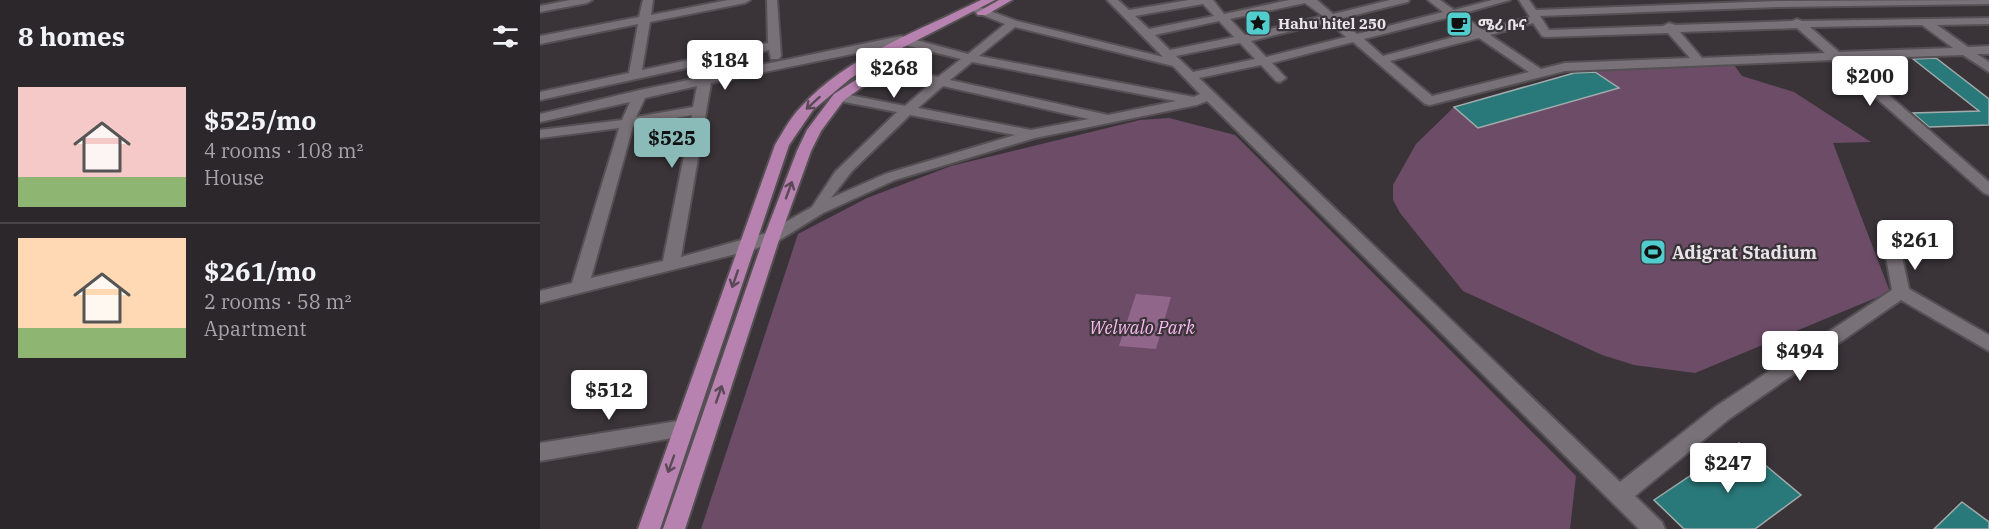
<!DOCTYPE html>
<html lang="en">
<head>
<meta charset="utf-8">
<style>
	body { margin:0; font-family:"IBM Plex Serif","Noto Sans Ethiopic",serif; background:#342f33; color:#f1f3f6; height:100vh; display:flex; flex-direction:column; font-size:22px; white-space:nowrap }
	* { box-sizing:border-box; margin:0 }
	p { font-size:20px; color:#a6a5a9 }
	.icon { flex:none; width:33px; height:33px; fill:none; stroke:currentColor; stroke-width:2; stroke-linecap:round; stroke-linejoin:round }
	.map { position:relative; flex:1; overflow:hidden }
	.side { display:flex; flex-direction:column; background:#2c272b; width:540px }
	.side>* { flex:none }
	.price { position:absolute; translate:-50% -51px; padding:0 14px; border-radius:6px; background:#fff; color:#222; font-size:20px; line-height:39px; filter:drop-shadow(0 2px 3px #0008) }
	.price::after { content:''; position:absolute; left:50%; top:36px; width:18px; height:14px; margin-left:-9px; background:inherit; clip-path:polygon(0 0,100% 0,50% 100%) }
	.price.active { background:#8bbbb9; color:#111 }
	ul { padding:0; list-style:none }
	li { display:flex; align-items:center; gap:18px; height:150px; padding:0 18px }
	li+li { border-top:2px solid #484447 }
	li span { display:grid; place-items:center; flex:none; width:168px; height:120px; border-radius:0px; color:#555 }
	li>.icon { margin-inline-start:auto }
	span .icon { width:72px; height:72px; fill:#fffc; stroke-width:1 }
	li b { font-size:26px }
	h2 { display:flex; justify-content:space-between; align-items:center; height:72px; padding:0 18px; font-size:26px }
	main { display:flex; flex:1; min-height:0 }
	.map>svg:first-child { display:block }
	.green { fill:#6c4c67 }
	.water { fill:#91668b }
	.building { fill:#2a797a; stroke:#a1abab; stroke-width:1.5 }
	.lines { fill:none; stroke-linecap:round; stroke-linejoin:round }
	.minor-casing { stroke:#555054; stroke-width:4 }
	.trunk-casing { stroke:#555054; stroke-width:4 }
	.minor { fill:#787177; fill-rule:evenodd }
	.trunk { fill:#b882b0; fill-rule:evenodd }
	.oneway { stroke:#5a4857 }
	.labels { text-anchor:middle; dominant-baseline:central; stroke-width:4.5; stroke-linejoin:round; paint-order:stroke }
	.far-poi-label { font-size:15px; font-weight:bold; fill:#e8e4e8; stroke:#3a3439; text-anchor:start }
	.poi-label { font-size:18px; font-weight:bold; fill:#e8e4e8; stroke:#3a3439; text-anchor:start }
	.park-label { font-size:18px; font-style:italic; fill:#fbb9f2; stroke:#3a3439 }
</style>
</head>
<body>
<main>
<section class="side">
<h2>8 homes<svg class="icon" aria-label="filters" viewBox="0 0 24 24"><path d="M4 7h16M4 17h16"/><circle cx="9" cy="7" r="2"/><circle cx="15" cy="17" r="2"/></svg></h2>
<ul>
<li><span style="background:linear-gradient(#f6c9c9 75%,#8fb573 0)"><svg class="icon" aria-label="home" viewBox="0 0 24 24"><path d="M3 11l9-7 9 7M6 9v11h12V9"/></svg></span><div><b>$525/mo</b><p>4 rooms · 108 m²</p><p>House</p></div></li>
<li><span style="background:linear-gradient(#ffd9b3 75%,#8fb573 0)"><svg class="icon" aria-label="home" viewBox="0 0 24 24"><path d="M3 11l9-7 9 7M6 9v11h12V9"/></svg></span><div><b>$261/mo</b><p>2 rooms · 58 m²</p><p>Apartment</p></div></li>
</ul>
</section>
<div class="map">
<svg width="1449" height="529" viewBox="0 0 1449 529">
	<rect width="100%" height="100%" fill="#3a3439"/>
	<path class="green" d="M1192 62 1202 76 1254 92 1331 142 1293 143 1350 292 1155 373 1094 365 1062 355 923 291 860 213 853 200V185L876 144 914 107 1050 68Z
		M629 118 695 135 1036 476 1030 529H161L258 234 327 198 411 166 600 120Z"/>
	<path class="water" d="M596 294 631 297 616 349 579 346Z"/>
	<path class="building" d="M1396 58 1449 99V125L1389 127 1373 113 1439 111 1373 59Z
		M1055 72 1079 88 938 128 914 107 1034 73Z
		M1199 443 1261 495 1215 529H1144L1114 500Z
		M1422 502 1449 522V529H1394Z"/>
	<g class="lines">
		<g class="minor-casing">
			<path id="minor" d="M30 0H52L47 3 0 12V6Z
				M103 0H113L111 15 188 0H210L205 3 110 22 102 70 228 43 227 0H237L241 56 239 59H231L229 50 0 100V92L89 73 98 24 0 44V36L99 17Z
				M567 0H578L589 10 649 0H673L684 14 749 0H777L793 14 850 0H869L868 2 799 19 817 34 903 12 888 0H900L914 10 952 0H970L921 14 943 30 990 17 979 0H989L996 10 1237 1 1449 0V4L1237 7 1000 16 1009 30 1123 26 1129 23 1135 25 1252 21 1257 19 1262 21 1449 18V24L1397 25 1428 47 1449 46V54H1437L1449 62V72L1423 55 1307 59 1449 182V195L1444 193 1293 60 1025 71 890 105 885 104 813 42 732 63 746 78 740 82 736 81 721 65 659 78 1080 482 1175 407 1352 290 1346 257 1348 253H1360L1362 257 1369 289 1449 335V351L1361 300 1189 419 1095 496 1122 522 1125 529H1099L667 101 657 105 495 138 355 180 283 213 238 241 212 250 0 303V291L32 283 79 128 0 138V130L82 120 90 102 0 122V114L100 90 361 36 428 54 465 24 430 10V6L434 5 477 21 623 57ZM765 3 783 16 705 35 690 19ZM663 4 674 16 609 29 595 16ZM910 17 932 32 843 56 824 39ZM679 21 694 37 630 50 615 35ZM789 22 806 37 726 57 711 41ZM993 23 1002 36 1006 37 1128 33 1150 58 1025 63 1001 69 950 35ZM1382 25 1413 48 1299 52 1270 27ZM475 27 633 66 660 94 654 97 439 56ZM1257 28 1285 53 1162 58 1140 32ZM939 38 989 72 892 96 850 61ZM700 43 715 59 653 72 636 56ZM361 44 421 59 398 77 339 64 335 65 333 68 335 71 391 83 365 106 299 93 294 94 293 97 294 100 357 112 295 172 272 207 226 233 141 257 171 83ZM432 62 636 101 568 115 410 80ZM157 86 153 107 96 117 105 98ZM403 86 549 119 491 130 378 108ZM152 115 123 261 51 278 93 126ZM370 115 475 135 345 174 291 198 312 171Z
				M144 420 151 422 154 428 151 434 144 436 0 461V443Z"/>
		</g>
		<g class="trunk-casing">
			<path id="trunk" d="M441 0H455L358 50 311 78 273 110 249 145 120 529H98L235 145C243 132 250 118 261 107 307 56 381 30 441 0Z
				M459 0H472L446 15H438L436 13Z
				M348 59 352 60V66L304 100 281 131 271 151 240 237 145 529H123L224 237 257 151 267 130 294 94Z"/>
		</g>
		<use href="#minor" class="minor"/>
		<use href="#trunk" class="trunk"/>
	</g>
	<defs><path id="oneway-shaft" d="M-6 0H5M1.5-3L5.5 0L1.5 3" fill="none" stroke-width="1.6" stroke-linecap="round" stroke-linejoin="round" transform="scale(1.5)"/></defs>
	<g class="oneway">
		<use href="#oneway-shaft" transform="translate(273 103) rotate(138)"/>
		<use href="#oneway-shaft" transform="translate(249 190) rotate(-70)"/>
		<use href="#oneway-shaft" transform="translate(195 279) rotate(109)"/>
		<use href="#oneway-shaft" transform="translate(179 394) rotate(-71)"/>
		<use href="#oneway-shaft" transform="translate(131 464) rotate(110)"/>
	</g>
	<defs>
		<g id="sight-square" transform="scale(1.35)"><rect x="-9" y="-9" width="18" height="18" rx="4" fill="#52cdce" stroke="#3a3439"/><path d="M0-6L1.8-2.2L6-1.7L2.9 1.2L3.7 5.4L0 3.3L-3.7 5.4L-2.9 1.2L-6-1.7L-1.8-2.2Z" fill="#111"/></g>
		<g id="cafe-square" transform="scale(1.35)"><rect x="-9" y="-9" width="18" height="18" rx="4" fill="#52cdce" stroke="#3a3439"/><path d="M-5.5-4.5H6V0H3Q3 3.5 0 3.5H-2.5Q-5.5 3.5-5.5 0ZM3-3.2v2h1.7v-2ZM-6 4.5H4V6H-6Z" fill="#111"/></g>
		<g id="stadium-square" transform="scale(1.35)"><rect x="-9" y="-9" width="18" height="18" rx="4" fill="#52cdce" stroke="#3a3439"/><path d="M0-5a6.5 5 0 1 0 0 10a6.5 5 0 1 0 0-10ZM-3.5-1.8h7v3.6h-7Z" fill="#111"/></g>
	</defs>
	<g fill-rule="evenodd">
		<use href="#sight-square" x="718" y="23"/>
		<use href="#cafe-square" x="919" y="24"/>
		<use href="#stadium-square" x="1113" y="252"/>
	</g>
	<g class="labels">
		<g class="far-poi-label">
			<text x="738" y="23">Hahu hitel 250</text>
			<text x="938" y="24">ሜሪ ቡና</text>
		</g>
		<g class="poi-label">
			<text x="1132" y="252">Adigrat Stadium</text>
		</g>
		<g class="park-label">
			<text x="602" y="327">Welwalo Park</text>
		</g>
	</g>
</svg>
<b class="price" style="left:185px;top:91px">$184</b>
<b class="price" style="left:354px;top:99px">$268</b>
<b class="price" style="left:1330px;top:107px">$200</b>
<b class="price active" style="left:132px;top:169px">$525</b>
<b class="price" style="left:1375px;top:271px">$261</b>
<b class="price" style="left:1260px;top:382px">$494</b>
<b class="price" style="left:69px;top:421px">$512</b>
<b class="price" style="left:1188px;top:494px">$247</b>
</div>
</main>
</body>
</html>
